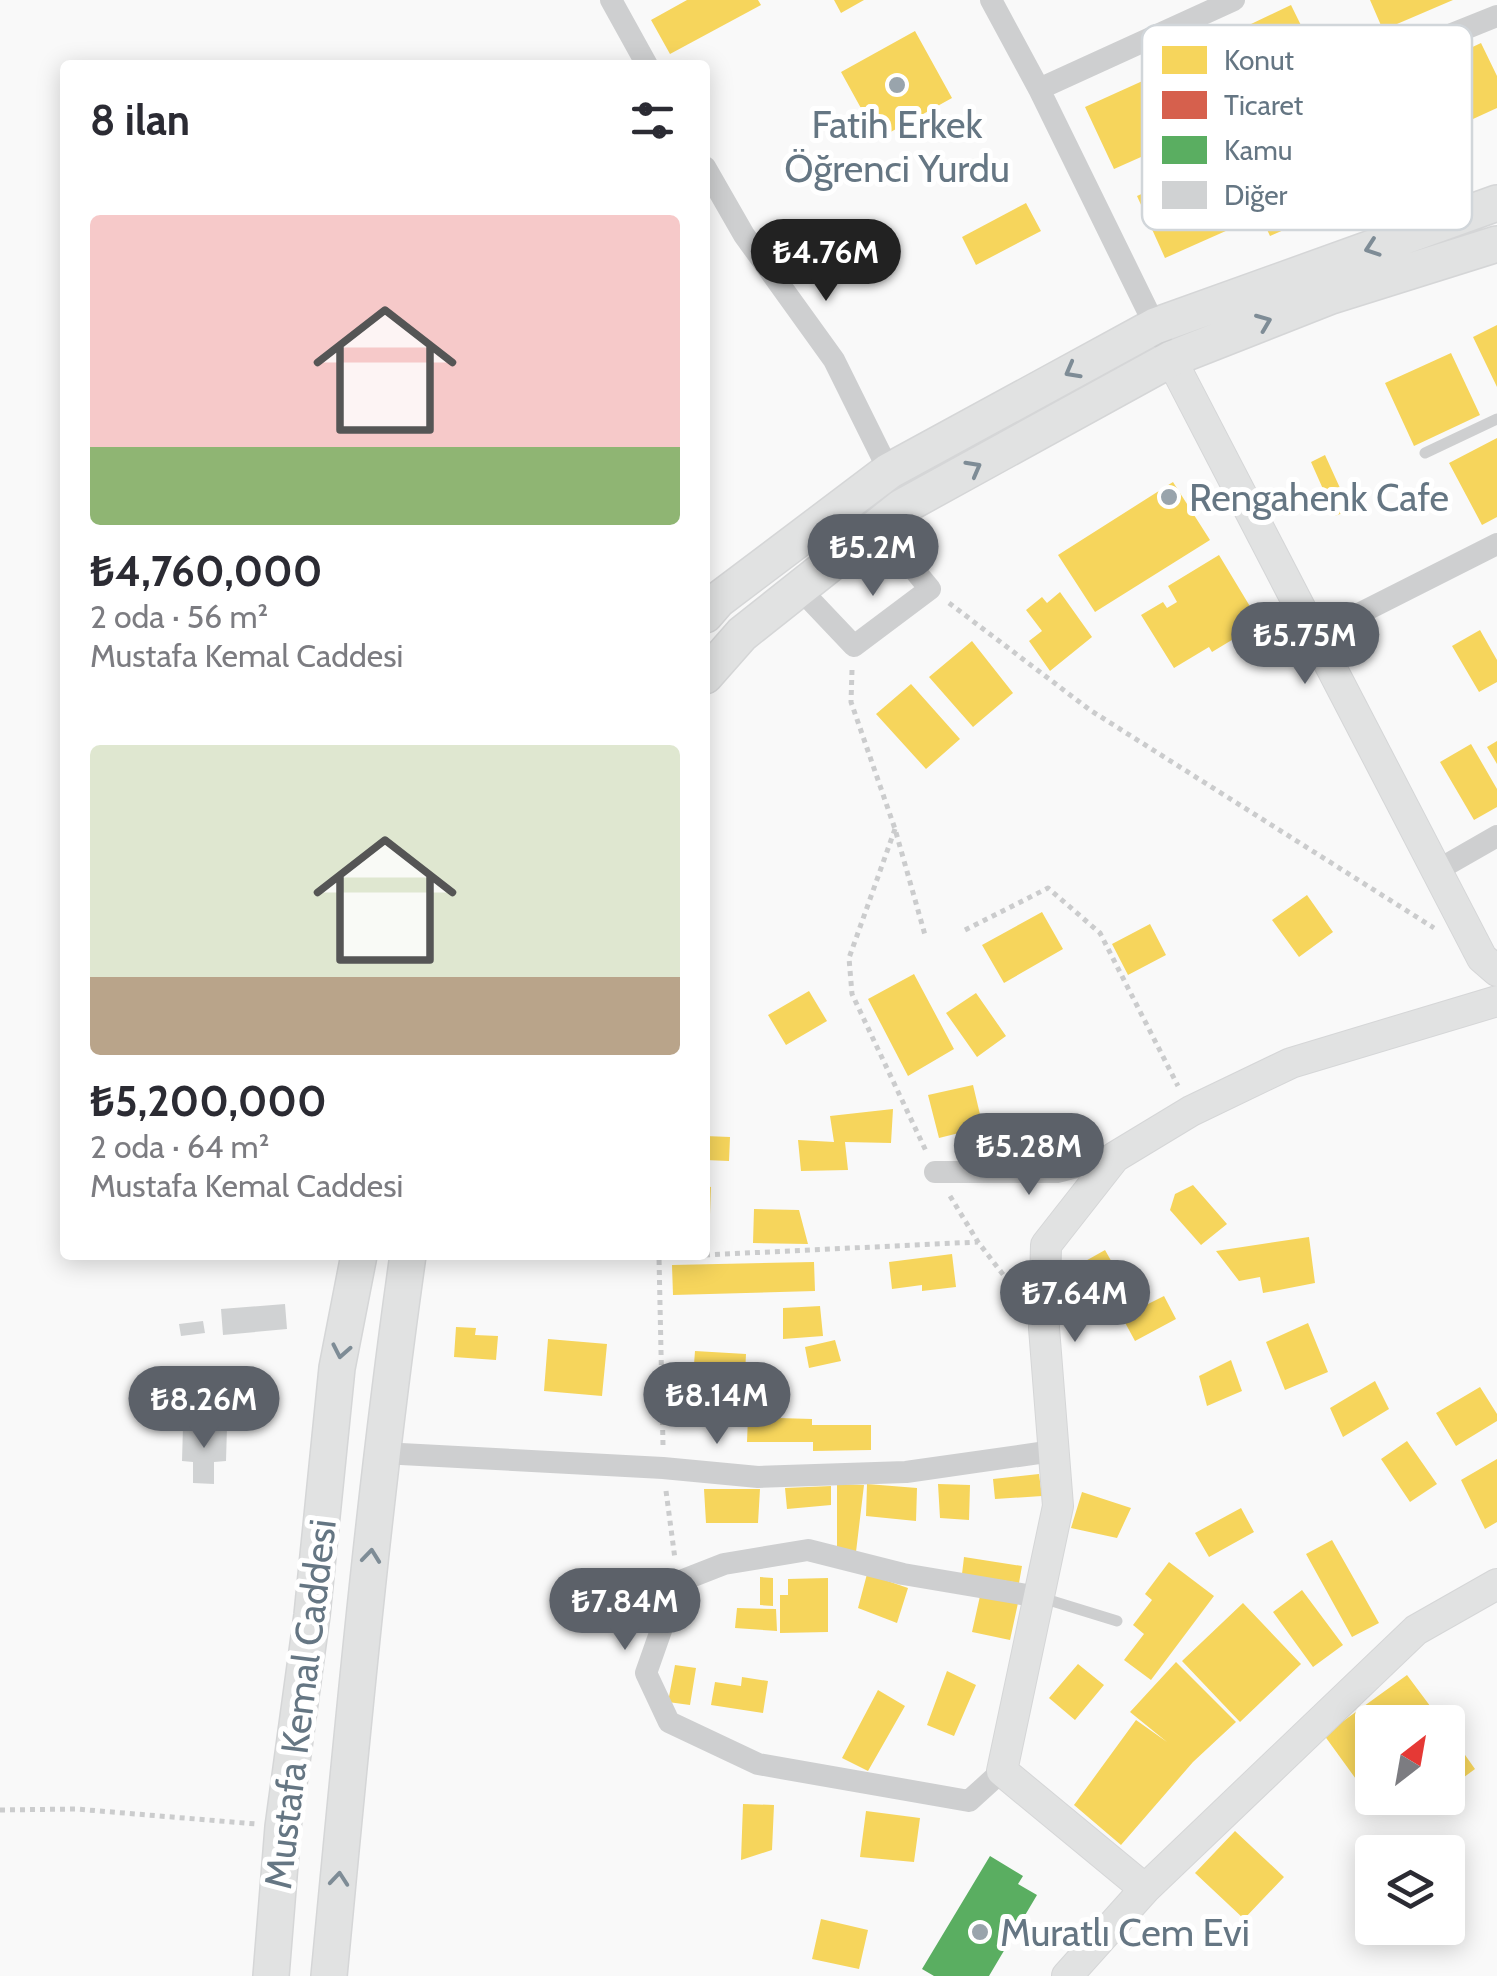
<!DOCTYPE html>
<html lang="tr">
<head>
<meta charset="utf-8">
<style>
	body { margin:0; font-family:Cabin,sans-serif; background:#f7f7f7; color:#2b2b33; height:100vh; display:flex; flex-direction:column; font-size:38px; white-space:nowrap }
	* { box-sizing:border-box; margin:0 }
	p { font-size:32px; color:#7c7c81 }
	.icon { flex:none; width:55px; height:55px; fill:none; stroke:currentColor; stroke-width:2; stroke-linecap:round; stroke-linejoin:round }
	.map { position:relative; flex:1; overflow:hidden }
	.panel { position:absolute; left:60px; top:60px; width:650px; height:1200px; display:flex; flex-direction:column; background:#fff; border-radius:10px; box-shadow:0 5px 25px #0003 }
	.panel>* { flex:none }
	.needle { width:65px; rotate:31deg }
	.tools { position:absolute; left:1355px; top:1705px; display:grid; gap:20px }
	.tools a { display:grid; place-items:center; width:110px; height:110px; border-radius:10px; background:#fff; box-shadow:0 5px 25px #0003; font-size:50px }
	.price { position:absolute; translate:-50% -85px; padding:0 22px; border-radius:35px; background:#5c6169; color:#fff; font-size:32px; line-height:65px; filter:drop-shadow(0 2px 5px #0008) }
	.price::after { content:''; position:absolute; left:50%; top:60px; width:30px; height:22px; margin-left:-15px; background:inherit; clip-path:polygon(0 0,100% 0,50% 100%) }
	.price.selected { background:#222; color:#fff }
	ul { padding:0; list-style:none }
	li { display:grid; align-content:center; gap:20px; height:530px; padding:0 30px }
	li span { display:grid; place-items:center; height:310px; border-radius:10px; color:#555 }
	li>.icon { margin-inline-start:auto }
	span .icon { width:180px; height:180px; fill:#fffc; stroke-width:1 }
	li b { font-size:42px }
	h2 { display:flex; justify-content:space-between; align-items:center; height:120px; padding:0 30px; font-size:42px }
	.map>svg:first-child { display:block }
	.homes { fill:#f6d55c }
	.public { fill:#5aae61 }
	.building { fill:#d0d2d3 }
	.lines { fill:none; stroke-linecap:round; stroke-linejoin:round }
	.secondary-casing { stroke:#d5d6d7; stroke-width:32 }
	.primary-casing { stroke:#d5d6d7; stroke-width:38 }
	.path { stroke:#cbcccd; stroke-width:5; stroke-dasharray:5 5; stroke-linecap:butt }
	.lane { stroke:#cecfd0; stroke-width:11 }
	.street { stroke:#cecfd0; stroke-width:22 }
	.secondary { stroke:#e1e2e2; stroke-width:30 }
	.primary { stroke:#e1e2e2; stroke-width:35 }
	.oneway { stroke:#7e8c96 }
	.poi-dot { fill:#99a4ac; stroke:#fff; stroke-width:4 }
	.labels { text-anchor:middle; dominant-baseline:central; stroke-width:10; stroke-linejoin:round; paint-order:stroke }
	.poi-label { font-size:38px; fill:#657683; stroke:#fff; text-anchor:start }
	.street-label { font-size:38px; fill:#657683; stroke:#fff }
	.key { fill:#fff; stroke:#d1d6da; stroke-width:2.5 }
	.key-label { font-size:28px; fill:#657683 }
</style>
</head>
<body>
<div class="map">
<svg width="1497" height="1976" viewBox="0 0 1497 1976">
	<rect width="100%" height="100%" fill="#f9f9f9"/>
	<path class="homes" d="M687 0H758L761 5 670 54 651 20Z
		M834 0H864L841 13Z
		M1370 0H1453L1383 30Z
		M1291 5 1322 68 1261 97 1230 34Z
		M915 31 952 98 878 139 841 72Z
		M1481 43 1497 76V108L1473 119 1445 60Z
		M1158 74 1186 137 1114 169 1085 107Z
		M1271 134 1309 219 1270 236 1231 152Z
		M1209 164 1237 226 1165 258 1137 196Z
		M1026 203 1041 231 976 265 962 237Z
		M1497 325V387L1473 337Z
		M1451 353 1480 415 1414 446 1385 383Z
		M1497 438V517L1482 525 1449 463Z
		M1325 455 1350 510 1335 516 1311 462Z
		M1173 482 1210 540 1095 612 1058 555Z
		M1219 555 1260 623 1212 652 1209 647 1174 668 1141 615 1163 602 1167 608 1177 602 1168 586Z
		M1060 592 1092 637 1050 671 1029 641 1042 631 1026 610 1042 597 1047 603Z
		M1480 630 1497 660V682L1479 692 1452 646Z
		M972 641 1013 693 973 727 929 677Z
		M911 684 960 739 926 769 876 714Z
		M1497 741V764L1487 747Z
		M1471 744 1497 789V807L1474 820 1440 762Z
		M1307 895 1333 932 1299 957 1272 920Z
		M1042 912 1063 949 1004 983 982 945Z
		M1150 924 1166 955 1128 975 1112 944Z
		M914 974 954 1049 908 1076 868 999Z
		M809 991 827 1021 786 1045 768 1015Z
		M976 993 1006 1036 977 1057 946 1013Z
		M973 1085 983 1127 939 1138 928 1095Z
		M893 1109 891 1143 845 1142 848 1170 801 1171 798 1140 834 1142 830 1116Z
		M705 1136 730 1137 729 1161 705 1160Z
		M1193 1185 1227 1224 1201 1245 1170 1210 1175 1194Z
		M705 1186 711 1187 709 1242H705Z
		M754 1209 799 1210 808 1244 753 1243Z
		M1309 1237 1315 1283 1263 1293 1260 1277 1239 1281 1216 1251Z
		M1105 1250 1127 1289 1105 1302 1082 1263Z
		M952 1254 956 1287 922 1291V1285L892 1289 889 1262Z
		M814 1262 815 1291 673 1295 672 1265Z
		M1164 1296 1176 1319 1135 1341 1122 1317Z
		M820 1306 823 1336 783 1339V1308Z
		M1308 1323 1328 1372 1285 1390 1266 1342Z
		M456 1327 476 1328 475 1335 498 1336 496 1360 454 1357Z
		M548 1339 607 1344 602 1396 544 1391Z
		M835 1340 841 1361 809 1368 805 1347Z
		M695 1351 746 1354 744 1394 692 1391Z
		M1231 1360 1242 1391 1207 1406 1199 1376Z
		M1375 1381 1389 1409 1343 1437 1330 1408Z
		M1480 1387 1497 1414V1421L1456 1446 1436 1413Z
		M748 1417 812 1419V1425H871V1450L813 1451V1442H747Z
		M1407 1441 1437 1484 1410 1502 1381 1459Z
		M1497 1459V1522L1485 1529 1461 1480Z
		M1039 1474 1042 1496 995 1499 993 1479Z
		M837 1484 864 1485 856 1552 837 1551Z
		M867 1484 917 1488 916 1521 866 1516Z
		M938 1484 970 1485 969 1520 940 1518Z
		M831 1486V1505L787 1509 785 1488Z
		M704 1489H760L758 1523H706Z
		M1082 1492 1131 1508 1117 1538 1071 1528Z
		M1241 1508 1254 1532 1209 1557 1195 1533Z
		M1332 1540 1379 1623 1352 1637 1306 1554Z
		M964 1557 1022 1566 1019 1583 962 1574Z
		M1169 1562 1214 1596 1151 1680 1124 1660 1144 1634 1133 1625 1152 1600 1145 1594Z
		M867 1574 908 1588 897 1623 858 1608Z
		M760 1577 773 1578V1606L760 1605Z
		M828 1578V1632L780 1633V1595H788V1579Z
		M1302 1590 1343 1645 1313 1667 1273 1612Z
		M980 1596 1018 1603 1010 1640 972 1632Z
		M1243 1603 1301 1664 1240 1722 1182 1661Z
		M737 1608 776 1609 777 1631 735 1628Z
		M1176 1662 1236 1722 1193 1762 1121 1845 1074 1805 1136 1720 1167 1742 1130 1712Z
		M1078 1664 1104 1685 1075 1720 1049 1698Z
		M675 1665 696 1668 690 1705 668 1702Z
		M947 1671 976 1685 954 1736 927 1725Z
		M1407 1675 1442 1722H1372V1798H1406L1382 1815 1324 1735Z
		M742 1677 768 1681 763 1713 711 1705 715 1682 741 1686Z
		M878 1690 905 1706 868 1771 842 1758Z
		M1448 1731 1475 1769 1448 1789Z
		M743 1804 774 1805 772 1850 741 1860Z
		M866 1811 920 1818 914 1862 860 1857Z
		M1235 1831 1284 1877 1244 1919 1195 1873Z
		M821 1919 868 1930 859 1969 812 1959Z"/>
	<path class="public" d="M990 1856 1023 1876 1018 1884 1037 1895 989 1976H934L922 1969Z"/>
	<path class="building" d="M285 1304 287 1329 223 1335 221 1309Z
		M203 1321 205 1333 181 1336 179 1324Z
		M173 1379 174 1395 154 1396 153 1380Z
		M183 1426 227 1427 226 1461 214 1462V1484L193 1483V1462L182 1461Z"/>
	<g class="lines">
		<g class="secondary-casing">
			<path id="secondary" d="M1171 359 1482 958 1497 971
				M1145 1889 1002 1771 1058 1506 1044 1328 1046 1245 1115 1157 1191 1111 1291 1063 1497 1001
				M1067 1976 1145 1889 1416 1630 1497 1584"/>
		</g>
		<g class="primary-casing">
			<path id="primary" d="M705 615 718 600 889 471 1155 326 1497 203
				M705 676 742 634 902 507 1171 359 1331 296 1497 244
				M271 1976 283 1827 312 1615 337 1368 359 1255
				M329 1976C352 1735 374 1494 408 1255"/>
		</g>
		<path class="path" d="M949 603 1090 710 1434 928
			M852 670 851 702 895 829 925 935
			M895 829 849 958 852 994 926 1151
			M965 930 1048 888 1100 933 1178 1086
			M950 1196 978 1242 1015 1290
			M705 1255 978 1242
			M663 1445 659 1257 703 1255
			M666 1491 675 1559
			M0 1810 76 1809 256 1824"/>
		<path class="lane" d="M1425 453 1497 419
			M1039 1597 1117 1621"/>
		<path class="street" d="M611 0 647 65
			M991 0 1039 89 1161 338
			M1452 34 1497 16
			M1039 89 1234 0
			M705 167 744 235 834 360 889 471
			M798 587 854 646 930 589 878 526
			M1313 637 1497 544
			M1436 871 1497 836
			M935 1172H1057L1115 1157
			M382 1453 663 1468 758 1477 906 1472 1053 1451
			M1002 1771 969 1801 758 1764 669 1722 646 1673 678 1582 724 1564 808 1550 903 1574 1039 1597"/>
		<use href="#secondary" class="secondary"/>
		<use href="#primary" class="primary"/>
	</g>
	<defs><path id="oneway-chevron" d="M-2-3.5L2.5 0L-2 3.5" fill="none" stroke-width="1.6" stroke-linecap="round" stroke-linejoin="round" transform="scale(2.5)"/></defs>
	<g class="oneway">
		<use href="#oneway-chevron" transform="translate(1372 248) rotate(161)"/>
		<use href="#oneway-chevron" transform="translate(1264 322) rotate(-22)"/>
		<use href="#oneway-chevron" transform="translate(1072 371) rotate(151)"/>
		<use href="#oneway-chevron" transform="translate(974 468) rotate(-29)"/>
		<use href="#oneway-chevron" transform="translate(341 1351) rotate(101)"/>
		<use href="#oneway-chevron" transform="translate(371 1556) rotate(-84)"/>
		<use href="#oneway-chevron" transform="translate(339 1879) rotate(-85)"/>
	</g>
	<g class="poi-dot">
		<circle cx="897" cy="85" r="10"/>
		<circle cx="1169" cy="497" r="10"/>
		<circle cx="980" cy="1932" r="10"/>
	</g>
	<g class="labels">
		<g class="poi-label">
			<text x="897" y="124" text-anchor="middle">Fatih Erkek<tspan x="897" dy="44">Öğrenci Yurdu</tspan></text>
			<text x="1189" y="497">Rengahenk Cafe</text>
			<text x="1000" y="1932">Muratlı Cem Evi</text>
		</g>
		<g class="street-label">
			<text transform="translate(300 1704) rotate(-83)">Mustafa Kemal Caddesi</text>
		</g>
	</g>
	<rect x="1142" y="25" width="330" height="205" rx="15" class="key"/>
	<rect x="1162" y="46" width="45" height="28" fill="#f6d55c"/>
	<rect x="1162" y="91" width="45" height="28" fill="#d6604d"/>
	<rect x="1162" y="136" width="45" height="28" fill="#5aae61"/>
	<rect x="1162" y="181" width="45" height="28" fill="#d0d2d3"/>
	<g class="key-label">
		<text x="1224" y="70">Konut</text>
		<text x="1224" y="115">Ticaret</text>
		<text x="1224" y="160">Kamu</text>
		<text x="1224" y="205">Diğer</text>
	</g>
</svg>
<div class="tools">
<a><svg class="needle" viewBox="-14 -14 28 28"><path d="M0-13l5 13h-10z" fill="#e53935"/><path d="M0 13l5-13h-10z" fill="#7c7c81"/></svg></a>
<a><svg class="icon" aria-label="layers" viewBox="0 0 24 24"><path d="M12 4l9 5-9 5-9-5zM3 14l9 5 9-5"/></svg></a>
</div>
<b class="price selected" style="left:826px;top:304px">₺4.76M</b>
<b class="price" style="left:873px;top:599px">₺5.2M</b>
<b class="price" style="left:1305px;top:687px">₺5.75M</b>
<b class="price" style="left:1029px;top:1198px">₺5.28M</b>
<b class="price" style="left:1075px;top:1345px">₺7.64M</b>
<b class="price" style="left:717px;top:1447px">₺8.14M</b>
<b class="price" style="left:204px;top:1451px">₺8.26M</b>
<b class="price" style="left:625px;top:1653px">₺7.84M</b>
<section class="panel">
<h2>8 ilan<svg class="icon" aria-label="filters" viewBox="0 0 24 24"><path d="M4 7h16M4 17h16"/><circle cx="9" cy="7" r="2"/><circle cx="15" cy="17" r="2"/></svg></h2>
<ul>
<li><span style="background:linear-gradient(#f6c9c9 75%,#8fb573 0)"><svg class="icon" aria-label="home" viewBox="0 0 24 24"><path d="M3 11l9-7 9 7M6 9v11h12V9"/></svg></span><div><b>₺4,760,000</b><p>2 oda · 56 m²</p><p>Mustafa Kemal Caddesi</p></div></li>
<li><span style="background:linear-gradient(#dfe7d0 75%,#b9a48a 0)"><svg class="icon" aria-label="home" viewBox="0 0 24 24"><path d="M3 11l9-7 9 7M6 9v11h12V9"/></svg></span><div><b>₺5,200,000</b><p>2 oda · 64 m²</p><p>Mustafa Kemal Caddesi</p></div></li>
</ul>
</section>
</div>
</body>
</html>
